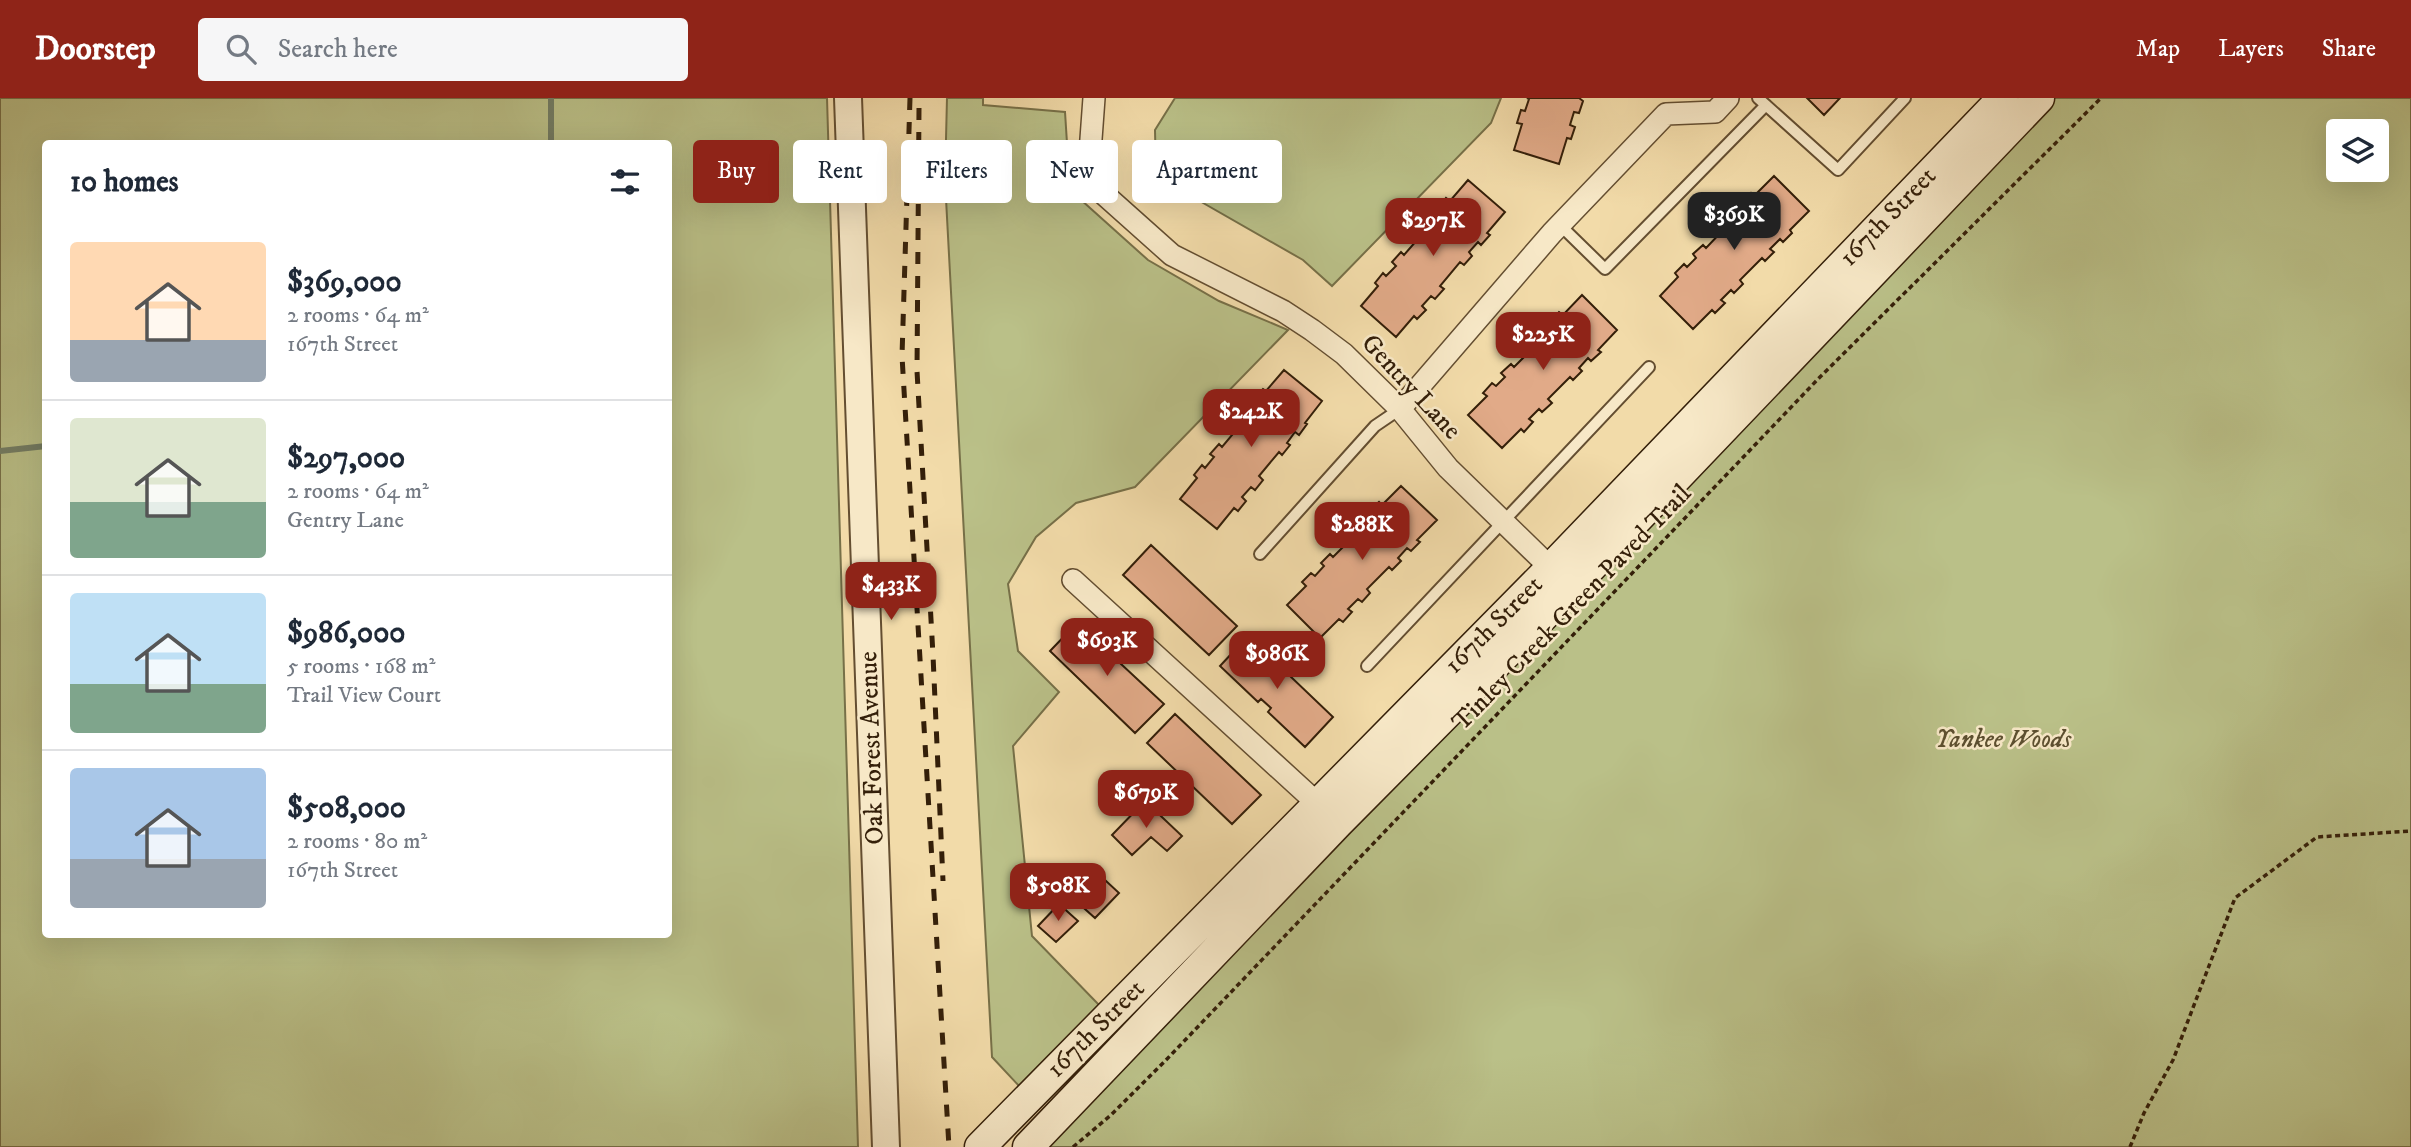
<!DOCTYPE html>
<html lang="en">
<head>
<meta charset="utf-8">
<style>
	body { margin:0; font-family:"IM FELL DW Pica",serif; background:#f6f6f7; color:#1f2937; height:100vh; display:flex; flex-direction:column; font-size:26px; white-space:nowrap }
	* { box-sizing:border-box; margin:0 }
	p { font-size:23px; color:#747a83 }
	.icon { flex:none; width:38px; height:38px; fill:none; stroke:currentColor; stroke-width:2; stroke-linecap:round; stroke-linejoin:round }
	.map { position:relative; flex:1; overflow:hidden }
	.side { position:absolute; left:42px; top:42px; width:630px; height:798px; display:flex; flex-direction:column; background:#fff; border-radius:7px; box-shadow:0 7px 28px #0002 }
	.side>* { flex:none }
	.hud { position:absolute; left:693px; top:42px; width:665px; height:63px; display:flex; gap:14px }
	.fabs { position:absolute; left:2326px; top:21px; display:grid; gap:14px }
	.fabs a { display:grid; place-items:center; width:63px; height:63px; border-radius:7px; background:#fff; box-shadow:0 7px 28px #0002; font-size:35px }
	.price { position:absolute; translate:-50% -60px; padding:0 16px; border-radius:14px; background:#8f2418; color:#fff; font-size:23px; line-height:46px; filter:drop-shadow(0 2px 4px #0008) }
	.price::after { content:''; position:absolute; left:50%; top:42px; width:21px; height:16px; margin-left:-10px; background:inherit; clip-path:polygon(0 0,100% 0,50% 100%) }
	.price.on { background:#222; color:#fff }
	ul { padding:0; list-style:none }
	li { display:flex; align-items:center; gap:21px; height:175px; padding:0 28px }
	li+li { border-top:2px solid #e0e1e3 }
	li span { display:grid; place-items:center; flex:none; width:196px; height:140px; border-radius:7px; color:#555 }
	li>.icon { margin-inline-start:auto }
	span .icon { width:84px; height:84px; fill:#fffc; stroke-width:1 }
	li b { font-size:30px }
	h2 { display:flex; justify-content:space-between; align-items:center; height:84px; padding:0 28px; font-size:30px }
	.pill { padding:0 24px; border-radius:7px; background:#fff; box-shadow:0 7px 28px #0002; font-size:24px; line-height:63px }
	.pill.on { background:#8f2418; color:#fff }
	header { display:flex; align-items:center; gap:42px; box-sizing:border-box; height:98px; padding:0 35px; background:#8f2418; color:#fff }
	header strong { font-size:33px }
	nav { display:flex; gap:38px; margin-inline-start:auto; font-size:24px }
	.search { width:490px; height:63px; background:#f6f6f7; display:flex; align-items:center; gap:18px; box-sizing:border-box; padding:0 24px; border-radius:7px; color:#747a83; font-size:26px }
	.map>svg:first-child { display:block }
	.green { fill:#bac088; stroke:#777048; stroke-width:2; fill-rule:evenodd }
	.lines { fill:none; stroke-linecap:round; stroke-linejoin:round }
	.stream { stroke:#727d65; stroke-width:6 }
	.building { fill:#e1aa88; stroke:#341f09; stroke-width:2 }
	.service-casing { stroke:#644e31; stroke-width:14 }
	.minor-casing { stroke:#644e31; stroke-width:24 }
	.tertiary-casing { stroke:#644e31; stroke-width:30 }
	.secondary-casing { stroke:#341f09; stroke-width:33 }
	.path { stroke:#341f09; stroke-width:3.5; stroke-dasharray:5 3.5; stroke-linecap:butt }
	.service { stroke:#f7e8c7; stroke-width:10 }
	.minor { stroke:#f7e8c7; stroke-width:21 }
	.tertiary { stroke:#f7e8c7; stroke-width:26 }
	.secondary { stroke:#f7e8c7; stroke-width:30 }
	.rail { stroke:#341f09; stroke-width:5; stroke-dasharray:12 12; stroke-linecap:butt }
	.labels { text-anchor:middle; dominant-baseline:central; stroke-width:5; stroke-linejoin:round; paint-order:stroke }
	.street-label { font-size:26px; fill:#341f09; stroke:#f7e8c7 }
	.park-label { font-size:26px; font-style:italic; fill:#5c4f2f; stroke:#f7e8c7 }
</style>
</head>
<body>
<header>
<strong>Doorstep</strong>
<div class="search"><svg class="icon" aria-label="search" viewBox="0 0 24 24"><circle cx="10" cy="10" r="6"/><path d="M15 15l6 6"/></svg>Search here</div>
<nav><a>Map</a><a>Layers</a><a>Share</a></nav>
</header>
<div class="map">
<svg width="2411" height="1049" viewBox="0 0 2411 1049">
	<rect width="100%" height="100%" fill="#f2dba9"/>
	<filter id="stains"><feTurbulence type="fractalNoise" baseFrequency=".00286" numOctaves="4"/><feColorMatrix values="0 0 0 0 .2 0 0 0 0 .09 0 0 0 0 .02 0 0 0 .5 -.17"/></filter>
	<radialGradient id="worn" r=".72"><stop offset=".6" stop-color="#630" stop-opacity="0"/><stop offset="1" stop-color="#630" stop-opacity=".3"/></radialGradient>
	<path class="green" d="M0 0H827L858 1049H0ZM46 46H668V836H46Z
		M947 0H983V7L1065 14 1070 92 1148 162 1219 203 1288 232 1135 389 1076 405 1036 439 1008 486 1018 553 1059 594 1013 648 1032 838 1101 909 1020 989 992 959 945 82Z
		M1175 0H1501L1491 25 1332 188 1303 162 1156 78 1155 32Z
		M2054 0H2411V1049H1045ZM2338 33H2376V72H2338Z"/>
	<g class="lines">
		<path class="stream" d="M551 0V46
			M0 353 46 348"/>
	</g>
	<path class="building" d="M1527 0H1579L1583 3 1579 15 1574 14 1570 27 1575 29 1571 41 1567 40 1559 66 1514 52 1522 26 1517 25 1521 12 1525 13 1529 1Z
		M1807 0H1840L1824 17Z
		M1774 78 1809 113 1790 132 1792 135 1783 144 1780 141 1770 151 1774 154 1765 163 1762 160 1740 182 1743 186 1734 195 1731 192 1721 202 1725 205 1715 215 1712 212 1693 231 1660 198 1678 179 1675 175 1684 166 1687 169 1696 160 1693 156 1703 147 1706 150 1728 127 1725 123 1733 115 1736 118 1746 108 1742 104 1751 95 1754 98Z
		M1468 82 1505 114 1487 135 1490 137 1481 147 1478 144 1469 154 1472 158 1464 167 1460 164 1440 188 1444 191 1435 201 1431 198 1422 208 1426 212 1417 221 1414 218 1396 239 1361 208 1378 188 1375 185 1383 175 1386 178 1396 168 1392 164 1401 154 1404 157 1425 133 1421 130 1429 121 1432 124 1442 113 1438 110 1446 100 1450 103Z
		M1582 197 1617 232 1598 252 1601 254 1591 263 1588 260 1579 270 1582 273 1573 282 1570 279 1548 301 1552 305 1542 314 1539 311 1529 321 1533 324 1524 334 1521 331 1502 350 1468 317 1487 298 1483 295 1492 285 1496 288 1505 279 1501 275 1511 266 1514 269 1537 246 1533 242 1541 234 1544 237 1554 227 1550 224 1559 214 1563 217Z
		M1284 272 1322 303 1305 325 1307 326 1299 337 1295 334 1287 345 1290 347 1282 357 1279 354 1259 378 1263 382 1255 392 1251 389 1242 399 1246 403 1238 413 1234 410 1217 431 1180 401 1197 380 1194 377 1202 367 1205 370 1214 359 1210 356 1219 346 1222 349 1243 324 1239 321 1246 312 1250 315 1259 304 1255 300 1263 291 1266 293Z
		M1401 388 1437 422 1417 442 1420 444 1411 453 1407 450 1398 460 1401 463 1392 472 1389 469 1367 491 1370 495 1362 504 1358 501 1348 511 1352 514 1343 524 1339 521 1320 540 1287 507 1306 488 1302 484 1311 475 1315 478 1324 468 1321 465 1330 456 1333 459 1356 436 1352 432 1360 424 1363 427 1373 417 1369 413 1379 404 1382 407Z
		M1151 447 1237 528 1209 557 1123 477Z
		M1077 525 1164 606 1135 635 1050 553Z
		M1248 538 1333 619 1305 649 1268 614 1271 610 1261 601 1258 604 1220 568Z
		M1175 616 1261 697 1232 726 1147 645Z
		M1145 703 1182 738 1167 753 1151 739 1132 757 1112 737Z
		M1091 769 1119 795 1095 820 1067 795Z
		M1059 806 1078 823 1056 844 1038 828Z"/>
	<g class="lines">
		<g class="service-casing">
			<path id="service" d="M1758 0 1838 72 1905 0
				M1560 127 1605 171 1766 7
				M1260 456 1375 328 1400 311
				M1367 568 1649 269"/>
		</g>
		<g class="minor-casing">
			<path id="minor" d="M1094 0 1088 82 1172 157 1283 213 1312 232 1344 256 1400 311 1448 370 1560 479
				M1400 311 1552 135 1666 16 1715 14 1728 0
				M1073 482 1318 706"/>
		</g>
		<g class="tertiary-casing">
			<path id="tertiary" d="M848 0 886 1049"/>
		</g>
		<g class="secondary-casing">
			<path id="secondary" d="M980 1049 1551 470 2003 0
				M1028 1049 1338 725 1571 490 2039 0"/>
		</g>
		<path class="path" d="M1073 1049 1111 1017 1167 961 1820 279 2101 0
			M2130 1049 2144 1015 2173 962 2235 800 2317 739 2411 733"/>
		<use href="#service" class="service"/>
		<use href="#minor" class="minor"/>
		<use href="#tertiary" class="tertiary"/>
		<use href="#secondary" class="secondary"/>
		<path class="rail" d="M910 0 902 258 949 1049
			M919 10 917 273 933 557 943 783"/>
	</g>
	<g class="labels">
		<g class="street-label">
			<text transform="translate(1888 119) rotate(-46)">167th Street</text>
			<text transform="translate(1411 289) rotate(47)">Gentry Lane</text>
			<text transform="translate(1572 510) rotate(-46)">Tinley Creek Green Paved Trail</text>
			<text transform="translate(1494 527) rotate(-45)">167th Street</text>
			<text transform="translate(872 650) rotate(-92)">Oak Forest Avenue</text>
			<text transform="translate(1096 931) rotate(-45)">167th Street</text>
		</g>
		<g class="park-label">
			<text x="2003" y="641">Yankee Woods</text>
		</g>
	</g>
	<rect width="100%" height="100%" filter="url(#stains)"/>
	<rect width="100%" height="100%" fill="url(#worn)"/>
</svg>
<div class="fabs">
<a><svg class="icon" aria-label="layers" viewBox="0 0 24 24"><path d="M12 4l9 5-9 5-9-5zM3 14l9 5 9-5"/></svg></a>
</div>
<b class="price on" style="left:1734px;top:154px">$369K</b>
<b class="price" style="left:1433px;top:160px">$297K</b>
<b class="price" style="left:1543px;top:274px">$225K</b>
<b class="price" style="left:1251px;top:351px">$242K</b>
<b class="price" style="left:1362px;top:464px">$288K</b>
<b class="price" style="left:891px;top:524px">$433K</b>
<b class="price" style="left:1107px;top:580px">$693K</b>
<b class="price" style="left:1277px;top:593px">$986K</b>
<b class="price" style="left:1146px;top:732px">$679K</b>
<b class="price" style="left:1058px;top:825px">$508K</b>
<div class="hud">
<a class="pill on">Buy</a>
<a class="pill">Rent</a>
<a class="pill">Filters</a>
<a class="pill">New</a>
<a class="pill">Apartment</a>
</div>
<section class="side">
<h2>10 homes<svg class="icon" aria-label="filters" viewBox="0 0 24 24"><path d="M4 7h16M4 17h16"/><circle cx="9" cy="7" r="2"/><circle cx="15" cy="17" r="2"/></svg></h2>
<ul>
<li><span style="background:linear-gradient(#ffd9b3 70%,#9aa5b1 0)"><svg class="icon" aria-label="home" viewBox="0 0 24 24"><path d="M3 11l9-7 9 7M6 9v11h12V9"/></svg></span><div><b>$369,000</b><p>2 rooms · 64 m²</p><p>167th Street</p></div></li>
<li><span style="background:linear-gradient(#dfe7d0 60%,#7fa58c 0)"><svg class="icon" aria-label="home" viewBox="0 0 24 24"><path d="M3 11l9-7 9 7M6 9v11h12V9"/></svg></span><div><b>$297,000</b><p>2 rooms · 64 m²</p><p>Gentry Lane</p></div></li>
<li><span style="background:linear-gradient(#bfe0f5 65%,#7fa58c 0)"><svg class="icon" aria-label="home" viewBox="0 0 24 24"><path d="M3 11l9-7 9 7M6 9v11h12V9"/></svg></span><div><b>$986,000</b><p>5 rooms · 168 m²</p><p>Trail View Court</p></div></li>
<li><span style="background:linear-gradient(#a9c7e8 65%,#9aa5b1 0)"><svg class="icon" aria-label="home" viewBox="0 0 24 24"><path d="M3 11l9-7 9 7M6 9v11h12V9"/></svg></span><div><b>$508,000</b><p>2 rooms · 80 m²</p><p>167th Street</p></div></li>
</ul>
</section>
</div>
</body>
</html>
